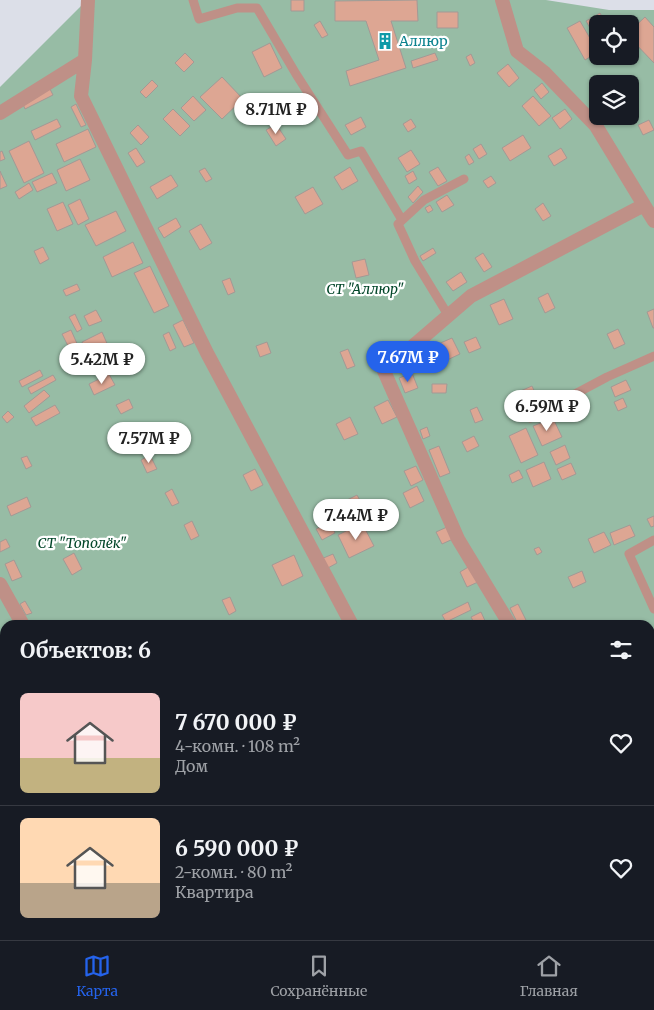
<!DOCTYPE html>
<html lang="ru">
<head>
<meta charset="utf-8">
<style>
	body { margin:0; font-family:Merriweather,serif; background:#20242c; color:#f1f3f6; height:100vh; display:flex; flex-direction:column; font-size:19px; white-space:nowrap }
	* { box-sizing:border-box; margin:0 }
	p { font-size:16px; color:#9ea1a6 }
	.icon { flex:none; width:28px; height:28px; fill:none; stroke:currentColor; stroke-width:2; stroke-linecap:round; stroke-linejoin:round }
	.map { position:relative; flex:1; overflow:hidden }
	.sheet { position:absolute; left:0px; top:620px; width:655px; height:320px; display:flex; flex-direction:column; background:#171b24; border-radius:15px 15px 0 0; box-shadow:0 1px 4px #0004 }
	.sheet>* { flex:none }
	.controls { position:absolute; left:589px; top:15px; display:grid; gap:10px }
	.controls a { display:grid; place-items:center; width:50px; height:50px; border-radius:8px; background:#171b24; box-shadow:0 1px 4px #0004; font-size:25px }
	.price { position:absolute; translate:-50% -42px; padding:0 11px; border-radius:18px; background:#fff; color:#222; font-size:16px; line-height:32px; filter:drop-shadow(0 1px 2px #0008) }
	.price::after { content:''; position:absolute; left:50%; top:30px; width:15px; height:11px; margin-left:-8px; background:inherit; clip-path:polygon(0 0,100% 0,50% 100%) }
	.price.selected { background:#2563eb; color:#fff }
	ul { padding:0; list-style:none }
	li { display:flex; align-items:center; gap:15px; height:125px; padding:0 20px }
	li+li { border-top:1px solid #363941 }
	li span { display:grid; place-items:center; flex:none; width:140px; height:100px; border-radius:8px; color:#555 }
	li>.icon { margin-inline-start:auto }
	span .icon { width:60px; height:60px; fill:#fffc; stroke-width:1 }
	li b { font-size:21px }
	h2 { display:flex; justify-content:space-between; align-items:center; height:60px; padding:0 20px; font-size:21px }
	.tabs { display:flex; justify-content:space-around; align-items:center; height:70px; border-top:1px solid #363941; background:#171b24; font-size:14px; color:#9ea1a6 }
	.tabs a { display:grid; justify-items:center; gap:2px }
	.tabs .selected { color:#2563eb }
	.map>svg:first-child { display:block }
	.green { fill:#97bca5; fill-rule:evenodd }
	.building { fill:#dda693; stroke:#a29995 }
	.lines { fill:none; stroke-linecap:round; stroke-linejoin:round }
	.service { stroke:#bf9087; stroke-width:9 }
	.minor { stroke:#bf9087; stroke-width:14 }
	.labels { text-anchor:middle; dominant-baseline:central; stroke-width:4.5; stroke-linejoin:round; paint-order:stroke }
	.culture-label { font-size:14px; fill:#0d838f; stroke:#fff; text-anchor:start }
	.park-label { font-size:14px; font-style:italic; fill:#024629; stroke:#fff }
</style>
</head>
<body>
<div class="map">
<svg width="654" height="940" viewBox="0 0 654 940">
	<rect width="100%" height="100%" fill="#dcdfe8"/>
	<path class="green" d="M87 0H546L609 10H654V940H0V87ZM598 24H630V56H598ZM598 84H630V116H598ZM5 625H650V935H5Z"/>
	<path class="building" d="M291 0H304V11H291Z
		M417 0 418 21H391L406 68 350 86 346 71 379 60 366 21H335V1Z
		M437 12H458V28H437Z
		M600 13 606 24H598V42L586 21Z
		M645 17 654 27V63L630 38V31Z
		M320 21 328 35 322 38 314 25Z
		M580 21 598 52 585 60 567 28Z
		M270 43 282 68 264 77 252 52Z
		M185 53 194 62 184 72 175 63Z
		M435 53 438 60 413 68 411 61Z
		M471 54 475 63 470 66 466 57Z
		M508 64 519 78 509 87 497 73Z
		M222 77 243 99 222 119 200 97Z
		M152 80 158 86 146 98 140 92Z
		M542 83 549 92 541 99 534 90Z
		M50 89 53 95 25 109 22 102Z
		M193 96 206 110 194 121 181 108Z
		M533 96 551 116 539 126 522 106Z
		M76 104 86 125 81 127 71 107Z
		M173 109 190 126 180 136 163 119Z
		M565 109 572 119 560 129 552 118Z
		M361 117 366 127 351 135 345 125Z
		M57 119 61 127 35 140 31 131Z
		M411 119 416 127 408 132 403 124Z
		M649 120 654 130 643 135 638 125Z
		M276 124 286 139 276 146 266 130Z
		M138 125 149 137 141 145 130 133Z
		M88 129 96 147 64 162 56 144Z
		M523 135 531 148 510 161 502 148Z
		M29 141 44 173 24 183 9 151Z
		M481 144 487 154 479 159 473 149Z
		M136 148 145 162 137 167 128 153Z
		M561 148 567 158 554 166 548 156Z
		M411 150 420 164 407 172 398 158Z
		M2 151 5 159 0 161V152Z
		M469 154 474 162 469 165 465 157Z
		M80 159 90 180 66 191 57 170Z
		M350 167 358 181 342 190 334 177Z
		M438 167 447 181 438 186 429 172Z
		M205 168 212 179 206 182 199 171Z
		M0 171 7 186 0 189Z
		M413 171 417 179 409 184 405 176Z
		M52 173 57 183 37 192 32 182Z
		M171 175 178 186 157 199 150 187Z
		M491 176 496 183 488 188 483 181Z
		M29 183 33 190 19 199 15 192Z
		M418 186 423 192 413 203 408 197Z
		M313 187 323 204 305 214 295 197Z
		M447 195 454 205 442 212 436 202Z
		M80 199 89 219 78 225 68 205Z
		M63 202 73 224 57 231 47 209Z
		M543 203 551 216 543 221 535 209Z
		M430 205 433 210 428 213 425 208Z
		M116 211 126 231 96 246 85 225Z
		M176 218 181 227 164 238 158 228Z
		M201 224 212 243 200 250 189 231Z
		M133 242 143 263 112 277 103 257Z
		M43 247 49 259 40 264 34 251Z
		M433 248 436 253 423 261 420 256Z
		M483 253 492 267 484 272 475 258Z
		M365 259 369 275 356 278 352 262Z
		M150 266 169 306 154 313 134 273Z
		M461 272 467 282 453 291 446 282Z
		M230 278 235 292 228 295 222 281Z
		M77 284 80 290 66 296 63 290Z
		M548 293 555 308 545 313 538 298Z
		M504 299 513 319 499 325 490 305Z
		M654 309V328H653L647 312Z
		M96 310 102 321 89 326 84 316Z
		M75 314 82 329 77 332 69 317Z
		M183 320 194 343 184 347 173 325Z
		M618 329 625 344 614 349 607 334Z
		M71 330 79 348 71 352 62 334Z
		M102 332 109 348 89 357 82 342Z
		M169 332 176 348 170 351 163 335Z
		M476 337 481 348 469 353 464 342Z
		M452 338 460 354 445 361 438 344Z
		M267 342 271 353 260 357 256 346Z
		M111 347 118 361 96 371 89 357Z
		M348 349 355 366 347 369 340 352Z
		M40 370 43 376 22 387 19 381Z
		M412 373 418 388 405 393 399 378Z
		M109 374 115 385 94 395 89 384Z
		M53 375 56 380 31 394 28 388Z
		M626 380 631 390 615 397 611 387Z
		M432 384H447L446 393H432Z
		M532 386 538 399 524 405 518 392Z
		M44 390 50 396 29 413 24 406Z
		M623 398 627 407 618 411 614 402Z
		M129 399 133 408 121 414 116 405Z
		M388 400 397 417 382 424 374 407Z
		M55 405 60 413 36 426 31 418Z
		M477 407 483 420 475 423 470 410Z
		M8 411 14 417 7 423 2 417Z
		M350 417 358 434 344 440 336 424Z
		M553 418 562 437 542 446 533 426Z
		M141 425 148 439 137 444 131 430Z
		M427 427 430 436 423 439 420 430Z
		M526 428 538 455 521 463 509 436Z
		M474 436 479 446 467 452 462 442Z
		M565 445 570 458 556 465 550 452Z
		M439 446 450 473 440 477 429 450Z
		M150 455 157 469 147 473 141 460Z
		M27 456 32 466 26 469 21 458Z
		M544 462 551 479 533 487 526 470Z
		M571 463 576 474 562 480 557 469Z
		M416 466 423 480 411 486 404 471Z
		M255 469 263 485 251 491 243 475Z
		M519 470 523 478 512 483 509 475Z
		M417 486 424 501 410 508 403 493Z
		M172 489 179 503 172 506 165 493Z
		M357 495 362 504 347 511 343 502Z
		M27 497 31 507 11 516 7 506Z
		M654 516V526L651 527 647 519Z
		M192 521 199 536 191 540 184 525Z
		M330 522 335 533 322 540 316 529Z
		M362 523 374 546 349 558 338 535Z
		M630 525 635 536 614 545 610 533Z
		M447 527 453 539 442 544 436 532Z
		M604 532 611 545 594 553 588 539Z
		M6 539 10 547 0 552V542Z
		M539 547 542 552 537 555 534 549Z
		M74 553 82 569 72 575 63 559Z
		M333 554 337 563 326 569 321 559Z
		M294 555 303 576 282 586 272 565Z
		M14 560 22 577 12 581 5 564Z
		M470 566 478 582 467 587 460 572Z
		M582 571 586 582 573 588 568 577Z
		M230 597 236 611 229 615 222 600Z
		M25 601 32 613 26 615 20 604Z
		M468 602 471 610 446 622 442 615Z
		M518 604 526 620 518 624 510 608Z
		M481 612 487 625H475L471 617Z
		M0 921 5 931V933L0 936Z
		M300 935H309L311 938 307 940H303Z"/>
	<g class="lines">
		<path class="service" d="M193 0 199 19 237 8H257L296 74 348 155 361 151 402 220
			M448 315 415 261 398 224 424 200 464 179
			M530 418 607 377 654 356
			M654 540 629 554 654 609"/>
		<path class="minor" d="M502 0 517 51 545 73 596 126 644 205
			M85 60 81 96 207 353 352 625
			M0 113 85 60 88 0
			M0 584 23 625
			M510 625 458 539 384 371 471 296 644 205 654 221
			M0 812 5 808
			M650 896 654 899
			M397 935 399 940"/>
	</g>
	<defs>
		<g id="building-bare" transform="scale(1.35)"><path d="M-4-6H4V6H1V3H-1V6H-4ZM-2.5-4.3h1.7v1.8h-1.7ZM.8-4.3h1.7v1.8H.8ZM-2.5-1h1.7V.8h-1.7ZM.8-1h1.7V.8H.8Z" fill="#0f9aa8" stroke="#fff" stroke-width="2.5" paint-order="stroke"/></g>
	</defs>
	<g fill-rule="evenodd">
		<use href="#building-bare" x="385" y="41"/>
	</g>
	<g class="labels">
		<g class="culture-label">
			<text x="399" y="41">Аллюр</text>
		</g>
		<g class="park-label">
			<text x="365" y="289">СТ "Аллюр"</text>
			<text x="82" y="543">СТ "Тополёк"</text>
		</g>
	</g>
</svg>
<div class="controls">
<a><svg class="icon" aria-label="locate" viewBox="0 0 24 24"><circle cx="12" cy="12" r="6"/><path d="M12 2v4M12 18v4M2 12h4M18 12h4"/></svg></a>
<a><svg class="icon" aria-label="layers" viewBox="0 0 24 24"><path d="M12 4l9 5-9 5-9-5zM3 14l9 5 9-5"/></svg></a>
</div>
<b class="price" style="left:276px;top:135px">8.71M ₽</b>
<b class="price selected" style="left:408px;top:383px">7.67M ₽</b>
<b class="price" style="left:102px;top:385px">5.42M ₽</b>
<b class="price" style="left:547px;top:432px">6.59M ₽</b>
<b class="price" style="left:149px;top:464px">7.57M ₽</b>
<b class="price" style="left:356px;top:541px">7.44M ₽</b>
<section class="sheet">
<h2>Объектов: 6<svg class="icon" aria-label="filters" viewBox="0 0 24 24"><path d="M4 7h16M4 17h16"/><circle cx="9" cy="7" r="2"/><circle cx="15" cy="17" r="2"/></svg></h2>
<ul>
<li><span style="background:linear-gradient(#f6c9c9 65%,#c2b280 0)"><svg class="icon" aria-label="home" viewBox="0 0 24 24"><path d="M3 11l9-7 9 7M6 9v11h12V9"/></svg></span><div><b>7 670 000 ₽</b><p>4-комн. · 108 m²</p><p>Дом</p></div><svg class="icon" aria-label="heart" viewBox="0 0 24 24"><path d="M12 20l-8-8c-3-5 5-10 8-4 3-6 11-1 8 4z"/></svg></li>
<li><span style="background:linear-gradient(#ffd9b3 65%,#b9a48a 0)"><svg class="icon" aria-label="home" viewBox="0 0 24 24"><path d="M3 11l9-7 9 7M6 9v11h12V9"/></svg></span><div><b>6 590 000 ₽</b><p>2-комн. · 80 m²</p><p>Квартира</p></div><svg class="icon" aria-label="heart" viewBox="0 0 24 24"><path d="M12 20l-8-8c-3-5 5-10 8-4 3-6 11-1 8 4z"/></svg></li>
</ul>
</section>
</div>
<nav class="tabs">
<a class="selected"><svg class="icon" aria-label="map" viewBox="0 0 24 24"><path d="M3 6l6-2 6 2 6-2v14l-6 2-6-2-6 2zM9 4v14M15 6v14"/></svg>Карта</a>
<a><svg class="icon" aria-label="saved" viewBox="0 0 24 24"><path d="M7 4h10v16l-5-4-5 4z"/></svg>Сохранённые</a>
<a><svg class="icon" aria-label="home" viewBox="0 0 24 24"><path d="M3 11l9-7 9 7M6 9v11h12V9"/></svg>Главная</a>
</nav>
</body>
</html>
